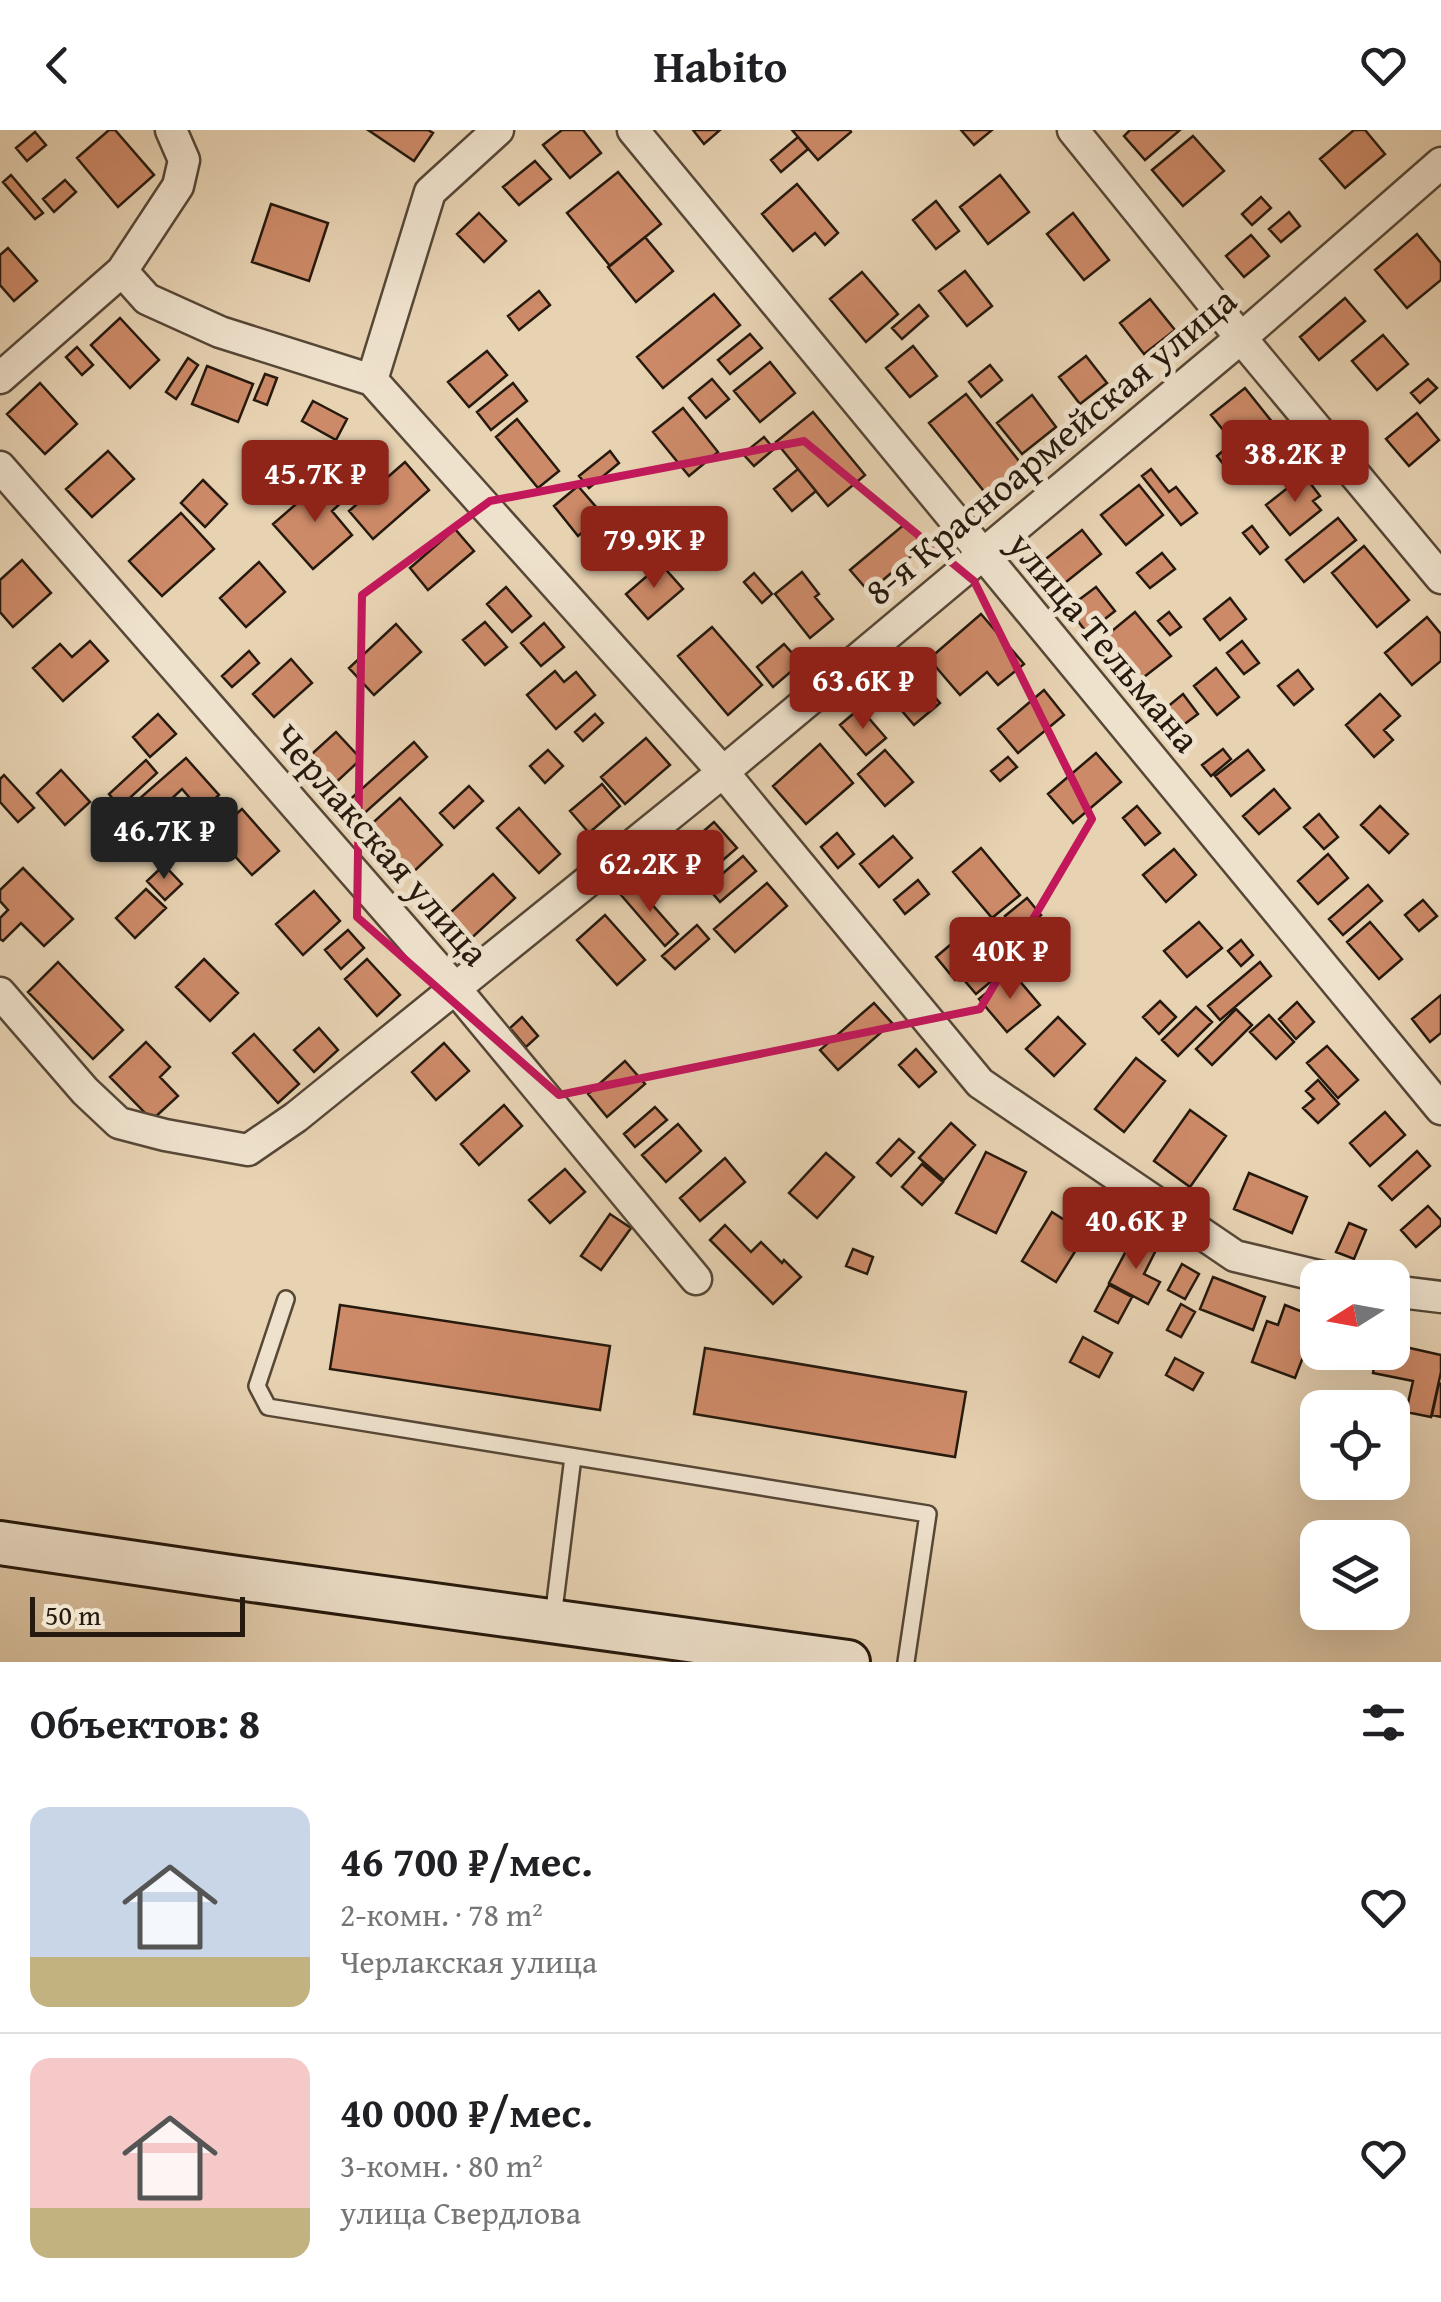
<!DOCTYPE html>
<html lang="ru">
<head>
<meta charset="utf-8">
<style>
	body { margin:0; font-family:"Gentium Book Plus",serif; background:#f6f6f6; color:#202124; height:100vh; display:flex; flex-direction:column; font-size:38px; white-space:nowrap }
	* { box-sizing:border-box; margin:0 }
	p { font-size:32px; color:#757577 }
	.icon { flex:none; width:55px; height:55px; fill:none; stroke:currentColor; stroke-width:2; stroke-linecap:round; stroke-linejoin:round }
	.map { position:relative; height:1532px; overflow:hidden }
	.drawer { display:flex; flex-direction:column; background:#fff; flex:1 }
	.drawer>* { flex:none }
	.needle { width:65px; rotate:259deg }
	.fabs { position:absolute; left:1300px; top:1130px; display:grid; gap:20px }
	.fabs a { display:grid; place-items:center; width:110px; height:110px; border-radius:20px; background:#fff; box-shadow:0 10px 40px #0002; font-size:50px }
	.scale { position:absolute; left:30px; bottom:25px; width:215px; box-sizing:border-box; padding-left:10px; border:5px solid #26190d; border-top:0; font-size:28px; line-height:35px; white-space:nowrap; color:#26190d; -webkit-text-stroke:8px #efe2cd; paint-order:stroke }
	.price { position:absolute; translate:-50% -85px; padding:0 22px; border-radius:10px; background:#8f2418; color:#fff; font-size:32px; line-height:65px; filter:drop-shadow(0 2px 5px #0008) }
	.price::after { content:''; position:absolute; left:50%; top:60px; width:30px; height:22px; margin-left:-15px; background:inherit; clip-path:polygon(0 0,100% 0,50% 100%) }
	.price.active { background:#222; color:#fff }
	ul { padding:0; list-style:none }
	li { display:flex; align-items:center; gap:30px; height:250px; padding:0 30px }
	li+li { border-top:2px solid #e0e0e0 }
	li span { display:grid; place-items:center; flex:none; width:280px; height:200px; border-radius:20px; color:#555 }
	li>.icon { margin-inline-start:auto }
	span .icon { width:120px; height:120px; fill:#fffc; stroke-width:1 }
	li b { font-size:42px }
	h2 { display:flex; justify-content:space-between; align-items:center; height:120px; padding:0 30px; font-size:42px }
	header { display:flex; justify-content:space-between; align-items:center; height:130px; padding:0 30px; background:#fff; font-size:45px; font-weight:600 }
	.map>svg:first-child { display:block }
	.building { fill:#cd8a68; stroke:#26190d; stroke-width:2.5 }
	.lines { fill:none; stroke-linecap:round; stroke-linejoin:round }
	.lane-casing { stroke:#564736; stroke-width:20 }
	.street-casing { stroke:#564736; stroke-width:35 }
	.secondary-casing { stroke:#26190d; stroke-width:48 }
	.lane { stroke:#efe2cd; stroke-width:15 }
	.street { stroke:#efe2cd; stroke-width:30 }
	.secondary { stroke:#efe2cd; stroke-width:42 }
	.marked { fill:none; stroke:#c2185b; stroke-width:8; stroke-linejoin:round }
	.labels { text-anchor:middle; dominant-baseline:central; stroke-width:10; stroke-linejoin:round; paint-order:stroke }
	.street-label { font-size:38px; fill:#26190d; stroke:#efe2cd }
</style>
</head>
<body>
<header><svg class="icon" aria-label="back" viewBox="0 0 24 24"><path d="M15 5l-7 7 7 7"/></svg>Habito<svg class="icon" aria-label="heart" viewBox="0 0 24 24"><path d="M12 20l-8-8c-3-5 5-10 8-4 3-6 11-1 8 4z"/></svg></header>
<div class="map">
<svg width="1441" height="1532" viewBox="0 0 1441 1532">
	<rect width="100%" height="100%" fill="#e7d2b2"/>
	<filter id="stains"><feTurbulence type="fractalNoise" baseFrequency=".002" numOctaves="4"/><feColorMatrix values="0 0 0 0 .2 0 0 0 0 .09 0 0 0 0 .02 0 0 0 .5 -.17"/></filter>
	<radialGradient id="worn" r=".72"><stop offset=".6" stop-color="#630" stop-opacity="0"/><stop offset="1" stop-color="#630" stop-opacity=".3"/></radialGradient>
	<path class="building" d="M109 0H115L154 45 118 77 77 28Z
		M368 0H428L433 3 414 31Z
		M562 0H583L601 23 570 48 543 15Z
		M693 0H720L704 14Z
		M792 0H850L851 2 818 30Z
		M961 0H992L974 15Z
		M1130 0H1180L1145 30 1124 6Z
		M1354 0H1365L1385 24 1345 58 1320 29Z
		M35 2 46 15 27 31 16 18Z
		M1193 6 1224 41 1183 76 1152 40Z
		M798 7 808 19 781 42 771 30Z
		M535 31 551 49 519 75 503 57Z
		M618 42 661 94 610 136 567 83Z
		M11 45 43 83 35 89 3 52Z
		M1000 45 1029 82 988 114 960 77Z
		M65 50 76 62 54 82 43 69Z
		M797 54 838 103 825 115 815 103 793 121 762 84Z
		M1261 67 1271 78 1252 95 1242 84Z
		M936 71 959 101 936 119 913 90Z
		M271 74 328 93 309 151 252 132Z
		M1289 82 1300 96 1281 112 1269 99Z
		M479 83 506 111 484 132 457 104Z
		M1073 83 1109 130 1084 150 1047 104Z
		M1417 104 1441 133V150L1407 178 1375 140Z
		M1251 105 1269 126 1244 147 1226 126Z
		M645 107 673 141 636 172 608 137Z
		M8 118 37 151 14 171 0 155V125Z
		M965 141 992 176 967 196 939 161Z
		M862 142 898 184 866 212 830 169Z
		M539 161 550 175 519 200 508 186Z
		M714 164 740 195 663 258 637 227Z
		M1345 168 1365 191 1319 230 1300 207Z
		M1150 169 1175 200 1144 224 1120 193Z
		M919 175 928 186 902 209 892 198Z
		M120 188 159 230 130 258 91 215Z
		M750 204 762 218 730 244 718 230Z
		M1383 205 1408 234 1377 260 1352 231Z
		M913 216 937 246 910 267 886 238Z
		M77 217 93 235 82 245 66 227Z
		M487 221 507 245 469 277 448 252Z
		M1086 226 1107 253 1080 274 1059 247Z
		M188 228 198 235 176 269 166 262Z
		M770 232 795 263 760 292 734 261Z
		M990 235 1002 250 981 267 969 252Z
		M207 236 253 254 238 292 192 274Z
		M265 244 277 248 267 275 254 270Z
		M712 249 729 269 706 288 689 268Z
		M1428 249 1437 258 1420 273 1411 263Z
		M40 253 77 294 45 324 7 284Z
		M513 253 527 271 491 300 477 282Z
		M1245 258 1273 293 1253 309 1246 300 1232 311 1211 285Z
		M966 264 1023 336 987 365 929 293Z
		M1032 265 1056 297 1022 324 997 293Z
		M313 271 347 289 336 310 302 291Z
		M683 278 718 322 689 346 653 302Z
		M813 282 865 345 828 376 776 312Z
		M1417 283 1439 310 1409 336 1386 309Z
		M517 289 559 341 538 358 496 307Z
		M764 307 774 319 754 336 743 324Z
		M1231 314 1241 327 1227 339 1217 326Z
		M108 321 134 349 92 387 66 359Z
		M610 321 619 333 589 358 579 346Z
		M405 332 429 360 373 409 349 381Z
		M798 339 816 361 792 381 774 359Z
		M1151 339 1169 362 1176 357 1197 383 1181 395 1142 346Z
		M1304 345 1320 366 1313 371 1321 380 1290 405 1266 375Z
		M203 350 227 374 205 397 181 373Z
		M324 350 343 371 332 381 352 405 313 439 273 394Z
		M1139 355 1163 385 1126 415 1101 385Z
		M578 356 603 385 578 406 554 376Z
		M181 383 214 419 162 466 129 431Z
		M1338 388 1356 410 1304 452 1286 430Z
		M906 393 924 415 869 462 850 440Z
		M1252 396 1268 417 1260 424 1243 403Z
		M455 399 474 421 428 460 410 438Z
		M1082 400 1101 424 1061 456 1042 432Z
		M635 404 644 415 627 430 618 419Z
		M1364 416 1409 470 1377 497 1332 443Z
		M1162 423 1175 439 1150 458 1137 443Z
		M22 430 51 463 13 497 0 482V450Z
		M259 432 285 462 246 497 220 468Z
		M661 434 683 459 648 489 626 464Z
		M802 442 819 464 815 467 833 489 810 508 775 464Z
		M754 443 772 464 762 473 744 452Z
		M506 457 531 486 512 502 487 474Z
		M1096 457 1115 481 1087 503 1068 478Z
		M1230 468 1246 489 1220 510 1204 489Z
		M1135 482 1171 526 1135 554 1101 510Z
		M1169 482 1181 497 1170 505 1158 491Z
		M981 484 1024 534 998 555 987 542 960 565 929 529Z
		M1427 487 1441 504V531L1412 555 1385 523Z
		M485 492 507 517 485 535 463 510Z
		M544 493 564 517 541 536 521 513Z
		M396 494 421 522 374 565 349 538Z
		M712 497 762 555 728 585 678 526Z
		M90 511 108 531 63 571 33 538 60 514 72 527Z
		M1242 511 1259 533 1244 544 1227 523Z
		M784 514 801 533 773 557 757 537Z
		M249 521 259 533 232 557 222 546Z
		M291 529 312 553 274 587 253 564Z
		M910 538 940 573 914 595 884 560Z
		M1216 538 1239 567 1217 585 1194 556Z
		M1298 540 1313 559 1294 575 1278 556Z
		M555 541 564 552 576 542 595 565 556 599 527 565Z
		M1044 560 1064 585 1018 623 998 599Z
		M1183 564 1198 584 1174 602 1160 583Z
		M1380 564 1400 586 1384 600 1393 610 1374 627 1346 595Z
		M860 578 886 608 866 625 840 595Z
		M158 584 176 604 150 627 133 607Z
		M595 584 603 593 583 611 575 602Z
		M336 602 361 629 329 659 304 631Z
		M646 608 670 635 625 674 601 647Z
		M414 612 427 627 359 688 346 673Z
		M820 614 853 653 806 694 773 656Z
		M1223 619 1231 629 1211 646 1202 635Z
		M548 620 563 636 545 653 530 636Z
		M885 620 913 652 885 676 858 644Z
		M1248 620 1264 640 1231 666 1215 646Z
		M1096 623 1121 652 1073 693 1048 664Z
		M1008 627 1017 637 1000 651 991 641Z
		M186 628 219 665 201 681 182 659 154 685 139 669Z
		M146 630 157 643 120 677 109 664Z
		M61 640 90 672 65 695 37 663Z
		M4 645 34 678 18 692 0 672V649Z
		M602 654 620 676 589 703 570 681Z
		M469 656 483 671 454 698 440 683Z
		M1274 659 1290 678 1259 704 1243 686Z
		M400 668 442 715 409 746 366 699Z
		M1137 676 1160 703 1145 715 1123 688Z
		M1380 676 1408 704 1389 723 1361 695Z
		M519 678 560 724 539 743 497 698Z
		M242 679 279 721 252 745 214 703Z
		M1319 684 1338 707 1324 719 1304 697Z
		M714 692 737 718 694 755 672 729Z
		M837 703 854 724 838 738 821 717Z
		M893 706 912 728 879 757 860 734Z
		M981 718 1020 765 992 788 953 742Z
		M1174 719 1196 745 1166 772 1143 745Z
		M1328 724 1348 748 1318 774 1298 751Z
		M743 726 756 741 720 772 707 757Z
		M164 735 182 754 165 770 147 751Z
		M23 738 73 789 44 816 21 793 3 811 0 809V788L8 780 0 771V760Z
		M493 744 515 768 464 815 441 791Z
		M918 750 929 764 905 784 894 770Z
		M767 753 787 776 735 822 714 799Z
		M634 754 678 804 665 816 621 765Z
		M1368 755 1382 771 1343 805 1329 789Z
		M146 759 166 778 135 808 116 788Z
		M314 761 340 791 303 825 276 794Z
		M1027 768 1041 785 1018 803 1005 786Z
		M1423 770 1437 786 1419 801 1405 785Z
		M605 785 645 830 617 855 577 810Z
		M1199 792 1222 818 1187 847 1164 821Z
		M1370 792 1402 829 1379 849 1347 812Z
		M697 795 709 809 675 839 662 826Z
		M348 800 364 818 341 839 325 820Z
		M963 804 982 828 955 850 936 827Z
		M1014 808 1026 822 976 864 964 850Z
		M1241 810 1253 825 1241 836 1228 821Z
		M204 829 238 863 210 891 176 857Z
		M367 829 400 865 377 886 345 849Z
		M58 832 123 900 93 929 28 862Z
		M1260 832 1271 846 1220 890 1208 876Z
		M1012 842 1040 875 1007 902 979 869Z
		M1441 865V903L1430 912 1412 889Z
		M1160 871 1176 887 1159 904 1143 887Z
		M1297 872 1314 892 1296 909 1279 889Z
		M874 873 892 893 838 940 820 920Z
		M1196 877 1212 892 1178 926 1162 910Z
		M1236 879 1252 895 1212 935 1196 919Z
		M1269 885 1294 912 1276 929 1250 902Z
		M522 887 538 906 526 917 510 898Z
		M1058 887 1085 914 1054 946 1026 919Z
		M319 898 338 920 314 942 294 920Z
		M254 904 299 954 278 973 233 923Z
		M146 912 170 937 160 947 178 966 152 990 110 947Z
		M444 913 469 941 436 970 412 942Z
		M1327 916 1358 950 1338 968 1307 933Z
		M916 919 936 942 919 957 899 935Z
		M1136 928 1165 951 1124 1002 1095 979Z
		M625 931 645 954 607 987 588 964Z
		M1318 950 1339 974 1318 993 1303 978 1314 969 1306 961Z
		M504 975 522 996 479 1035 461 1014Z
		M655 977 667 990 635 1017 624 1004Z
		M1190 980 1226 1006 1190 1057 1154 1031Z
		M1385 982 1405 1005 1370 1036 1350 1013Z
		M951 993 975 1015 944 1050 919 1028Z
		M678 994 701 1021 666 1052 642 1025Z
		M899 1009 914 1022 891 1046 877 1033Z
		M1417 1021 1430 1036 1392 1070 1379 1056Z
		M986 1022 1026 1042 996 1103 956 1083Z
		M826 1023 854 1047 817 1088 789 1063Z
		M725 1028 745 1052 700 1091 680 1068Z
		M922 1034 943 1052 922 1075 902 1057Z
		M565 1039 585 1062 550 1093 529 1070Z
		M1249 1043 1307 1067 1292 1103 1234 1079Z
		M1428 1076 1441 1090V1095L1416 1117 1401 1100Z
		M1052 1082 1086 1104 1056 1152 1022 1131Z
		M610 1084 631 1098 601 1140 581 1126Z
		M1349 1093 1366 1100 1354 1129 1336 1122Z
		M725 1095 751 1122 761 1112 782 1133 784 1130 801 1147 773 1174 710 1110Z
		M1133 1108 1156 1120 1144 1144 1160 1152 1148 1174 1109 1153Z
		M853 1119 873 1127 867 1144 846 1136Z
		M1182 1134 1199 1144 1185 1169 1168 1160Z
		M1213 1147 1265 1167 1253 1200 1200 1179Z
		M1109 1155 1132 1167 1118 1193 1095 1181Z
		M1181 1174 1195 1182 1181 1207 1167 1200Z
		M340 1175 610 1216 600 1280 330 1239Z
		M1285 1175 1318 1188 1295 1248 1252 1232 1267 1191 1278 1195Z
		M1083 1207 1112 1223 1099 1247 1070 1232Z
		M1392 1214 1441 1225V1242L1431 1287 1406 1282 1413 1251 1373 1243 1377 1222H1392Z
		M705 1218 966 1262 955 1327 694 1284Z
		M1175 1228 1203 1243 1193 1260 1166 1245Z
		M1439 1253 1441 1254V1287L1432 1285Z"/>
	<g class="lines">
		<g class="lane-casing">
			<path id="lane" d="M286 1169 257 1256 268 1277 928 1384 906 1532
				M553 1488 573 1327"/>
		</g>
		<g class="street-casing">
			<path id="street" d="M171 0 184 30 178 56 122 141 147 169 220 202 372 250 723 642 980 953 1235 1126 1327 1148
				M633 0 1441 979
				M1073 0 1241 208 1441 448
				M0 248 122 141
				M372 250 430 62 498 0
				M0 337 454 857 696 1149
				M0 863 85 961 119 993 165 1005 248 1020 296 987 723 642 1241 208 1441 33
				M1392 1161 1441 1167"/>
		</g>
		<g class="secondary-casing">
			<path id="secondary" d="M0 1413 231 1447 848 1532"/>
		</g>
		<use href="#lane" class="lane"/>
		<use href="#street" class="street"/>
		<use href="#secondary" class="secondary"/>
	</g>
	<path class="marked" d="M804 311 974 451 1092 689 980 879 559 965 357 787 362 465 490 371Z"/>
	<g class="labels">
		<g class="street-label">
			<text transform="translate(1050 315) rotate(-40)">8-я Красноармейская улица</text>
			<text transform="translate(1105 511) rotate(50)">улица Тельмана</text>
			<text transform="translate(382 714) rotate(49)">Черлакская улица</text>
		</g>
	</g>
	<rect width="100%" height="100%" filter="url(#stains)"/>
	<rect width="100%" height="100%" fill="url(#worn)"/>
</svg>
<div class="fabs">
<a><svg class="needle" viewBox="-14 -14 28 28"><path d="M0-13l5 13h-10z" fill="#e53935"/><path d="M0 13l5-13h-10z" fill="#757577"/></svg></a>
<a><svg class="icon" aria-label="locate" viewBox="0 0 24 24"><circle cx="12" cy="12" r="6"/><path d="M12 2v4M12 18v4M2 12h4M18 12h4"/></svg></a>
<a><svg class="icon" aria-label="layers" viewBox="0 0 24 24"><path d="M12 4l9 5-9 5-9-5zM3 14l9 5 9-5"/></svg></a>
</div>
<div class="scale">50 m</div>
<b class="price" style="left:1295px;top:375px">38.2K ₽</b>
<b class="price" style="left:315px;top:395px">45.7K ₽</b>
<b class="price" style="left:654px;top:461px">79.9K ₽</b>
<b class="price" style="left:863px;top:602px">63.6K ₽</b>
<b class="price active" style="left:164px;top:752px">46.7K ₽</b>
<b class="price" style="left:650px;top:785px">62.2K ₽</b>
<b class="price" style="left:1010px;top:872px">40K ₽</b>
<b class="price" style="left:1136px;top:1142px">40.6K ₽</b>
</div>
<section class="drawer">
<h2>Объектов: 8<svg class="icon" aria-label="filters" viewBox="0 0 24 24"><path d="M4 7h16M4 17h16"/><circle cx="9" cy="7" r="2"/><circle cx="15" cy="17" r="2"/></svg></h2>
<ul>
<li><span style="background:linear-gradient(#c9d6e8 75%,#c2b280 0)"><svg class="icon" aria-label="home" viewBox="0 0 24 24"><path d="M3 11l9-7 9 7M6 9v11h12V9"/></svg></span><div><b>46 700 ₽/мес.</b><p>2-комн. · 78 m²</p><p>Черлакская улица</p></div><svg class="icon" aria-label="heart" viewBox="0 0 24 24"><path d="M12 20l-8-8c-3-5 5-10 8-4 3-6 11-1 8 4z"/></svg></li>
<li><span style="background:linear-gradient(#f6c9c9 75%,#c2b280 0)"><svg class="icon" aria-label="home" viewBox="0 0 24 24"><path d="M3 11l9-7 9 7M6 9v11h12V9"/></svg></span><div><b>40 000 ₽/мес.</b><p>3-комн. · 80 m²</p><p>улица Свердлова</p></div><svg class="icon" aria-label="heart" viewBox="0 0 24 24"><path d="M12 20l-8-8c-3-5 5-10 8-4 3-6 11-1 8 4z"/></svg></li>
</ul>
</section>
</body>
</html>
